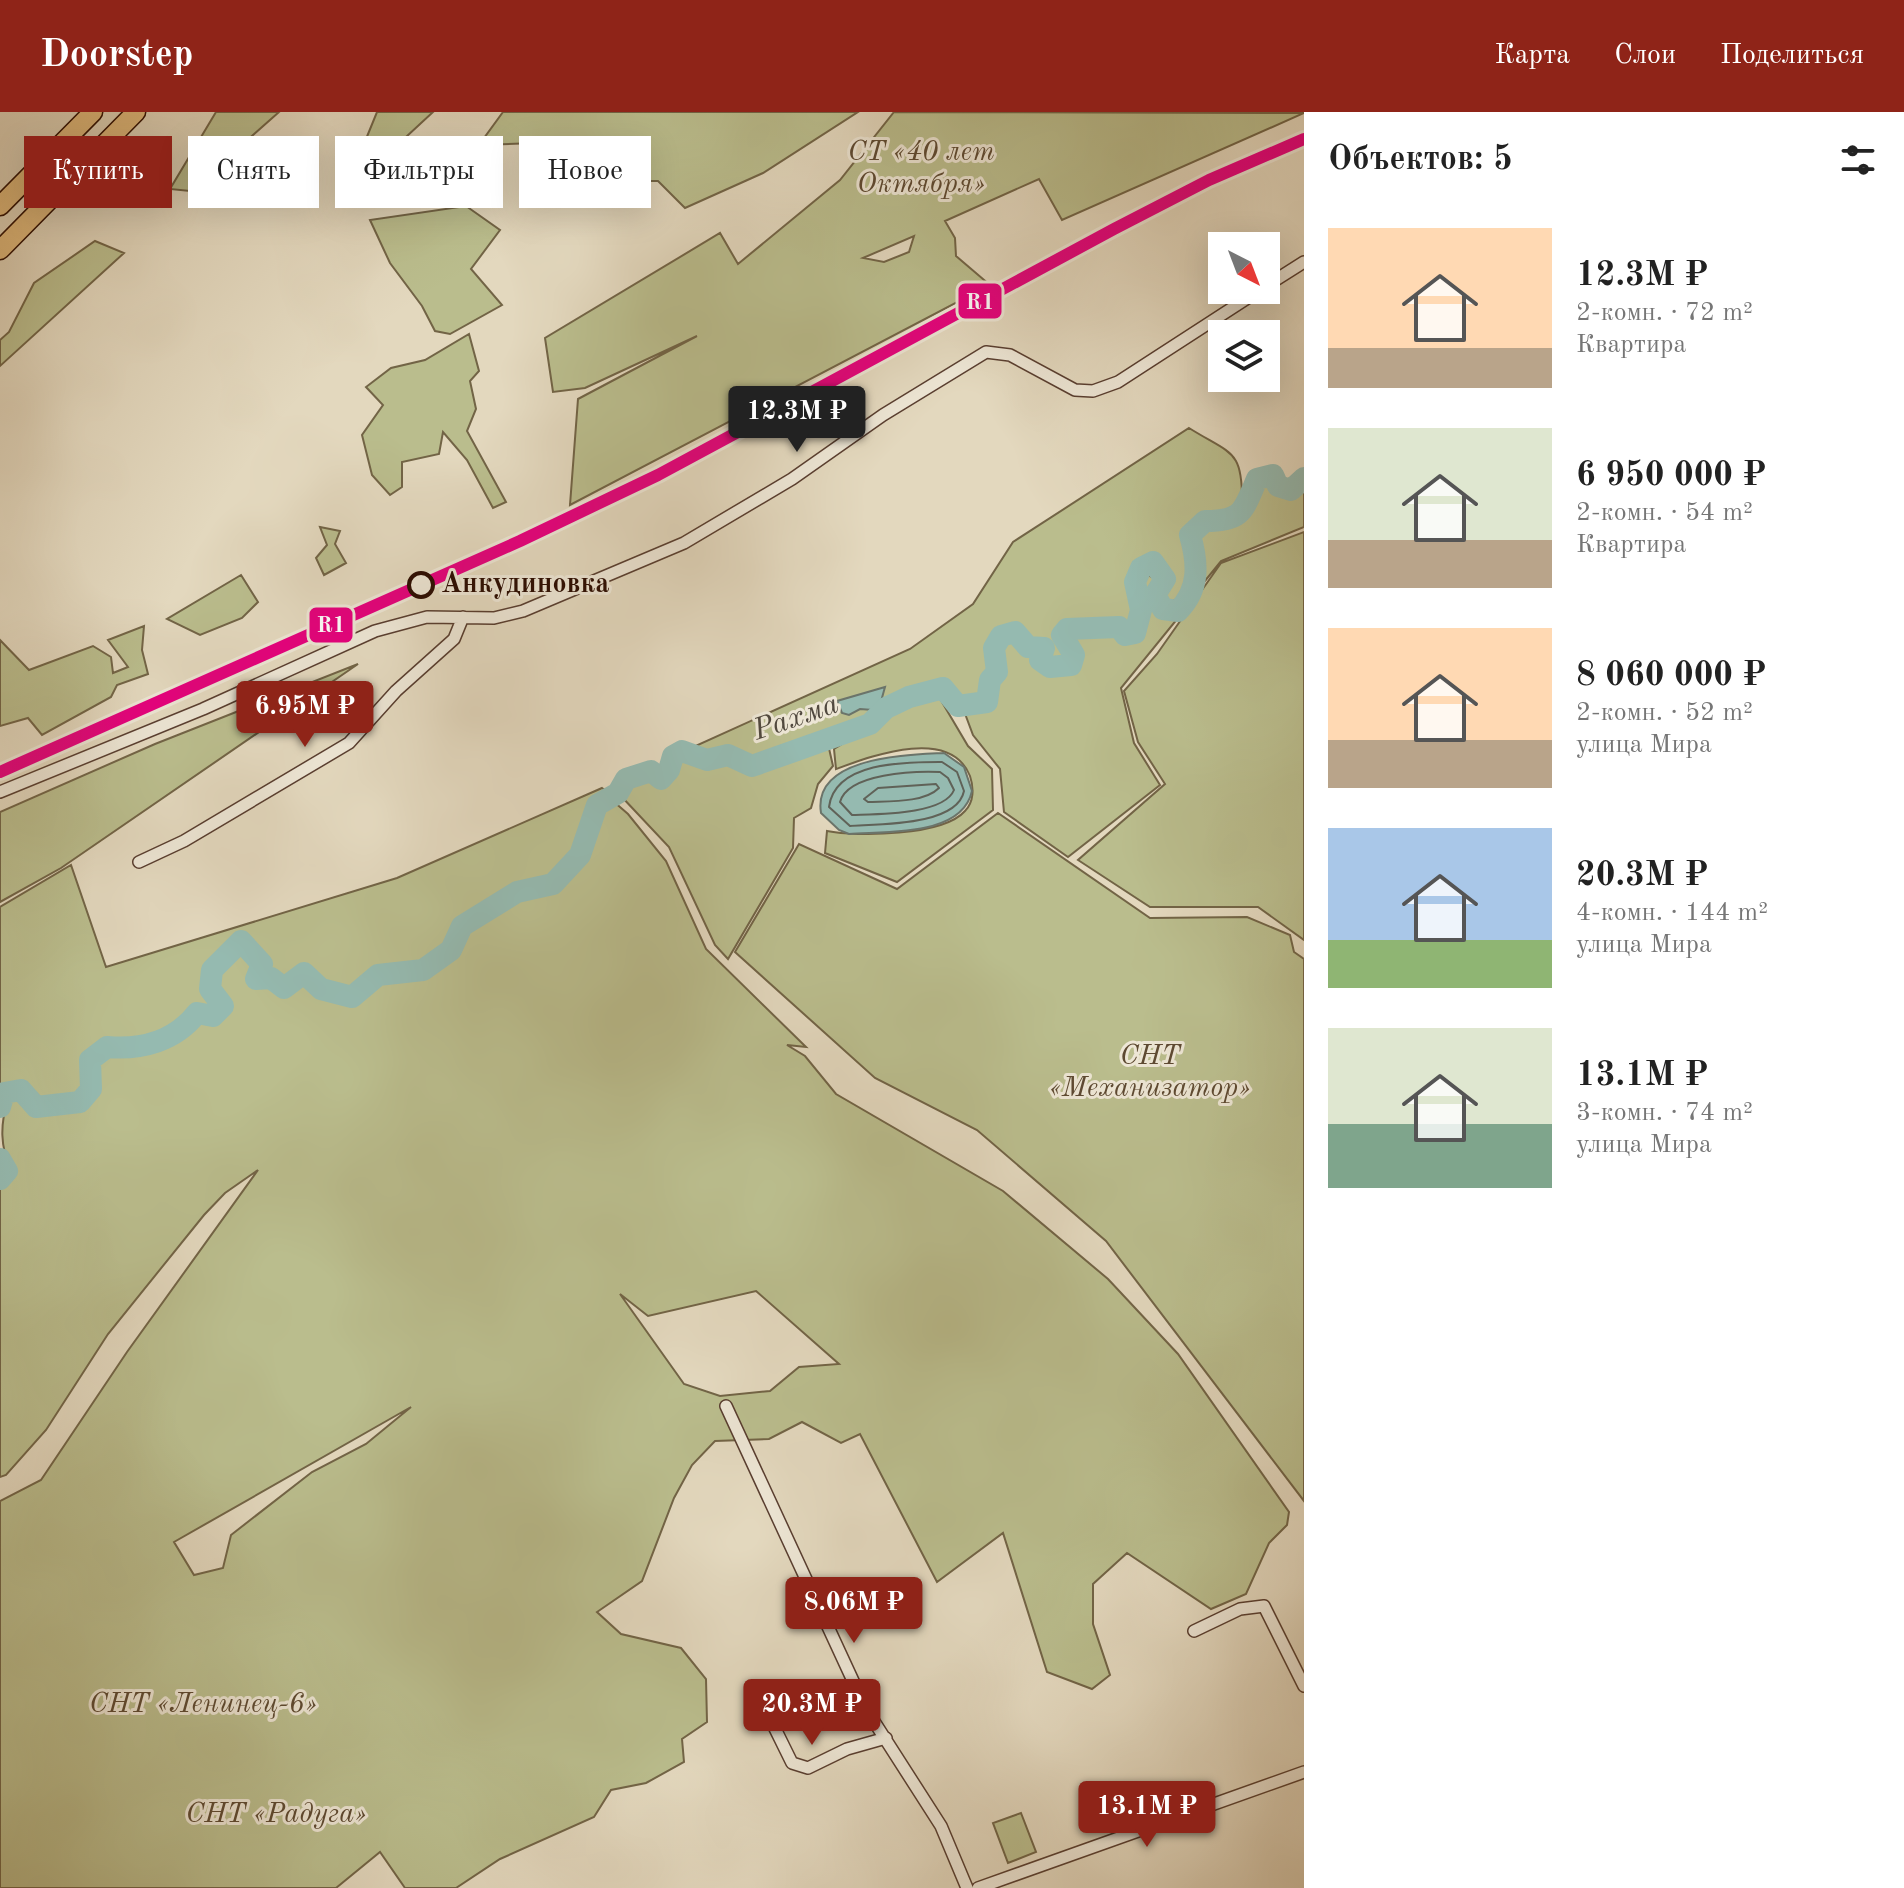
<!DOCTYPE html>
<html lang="ru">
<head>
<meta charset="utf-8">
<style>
	body { margin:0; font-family:"Old Standard TT",serif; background:#f2f2f2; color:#222; height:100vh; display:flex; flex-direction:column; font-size:30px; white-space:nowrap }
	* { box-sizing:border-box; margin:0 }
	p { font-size:26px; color:#767676 }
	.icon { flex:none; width:44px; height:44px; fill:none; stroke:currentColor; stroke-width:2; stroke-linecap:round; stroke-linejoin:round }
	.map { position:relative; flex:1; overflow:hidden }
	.panel { display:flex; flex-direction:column; background:#fff; width:600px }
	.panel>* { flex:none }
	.hud { position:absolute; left:24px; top:24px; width:760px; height:72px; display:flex; gap:16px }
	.needle { width:52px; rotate:138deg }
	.buttons { position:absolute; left:1208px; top:120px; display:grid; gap:16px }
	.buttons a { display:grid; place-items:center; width:72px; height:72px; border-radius:0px; background:#fff; box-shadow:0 8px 32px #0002; font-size:40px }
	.price { position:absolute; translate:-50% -68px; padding:0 18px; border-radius:8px; background:#8f2418; color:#fff; font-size:26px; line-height:52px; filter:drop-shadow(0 2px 4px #0008) }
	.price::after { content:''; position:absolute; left:50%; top:48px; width:24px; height:18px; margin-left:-12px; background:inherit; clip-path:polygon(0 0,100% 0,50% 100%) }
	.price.current { background:#222; color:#fff }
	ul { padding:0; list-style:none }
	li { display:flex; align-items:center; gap:24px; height:200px; padding:0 24px }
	li span { display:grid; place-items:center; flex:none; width:224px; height:160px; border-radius:0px; color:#555 }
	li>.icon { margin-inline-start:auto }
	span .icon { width:96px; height:96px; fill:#fffc; stroke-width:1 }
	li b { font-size:34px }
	h2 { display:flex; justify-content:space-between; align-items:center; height:96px; padding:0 24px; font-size:34px }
	.tag { padding:0 28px; border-radius:0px; background:#fff; box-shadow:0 8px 32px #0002; font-size:28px; line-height:72px }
	.tag.current { background:#8f2418; color:#fff }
	header { display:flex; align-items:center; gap:48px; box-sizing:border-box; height:112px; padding:0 40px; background:#8f2418; color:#fff }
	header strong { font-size:38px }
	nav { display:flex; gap:44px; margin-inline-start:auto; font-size:28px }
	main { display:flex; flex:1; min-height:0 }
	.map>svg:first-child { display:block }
	.green { fill:#babd8d; stroke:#726446; stroke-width:2; fill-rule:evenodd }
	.water { fill:#95bab0; stroke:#6b746a; stroke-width:2 }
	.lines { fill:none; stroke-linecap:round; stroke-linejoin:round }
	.shore { stroke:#606258; stroke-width:2 }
	.river { stroke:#95bab0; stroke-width:22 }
	.street-casing { stroke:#593e30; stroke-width:14 }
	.primary-casing { stroke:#2b0b00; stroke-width:21 }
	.street { stroke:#ede6d5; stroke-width:11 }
	.primary { stroke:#e2bc7f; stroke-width:18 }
	.rail-1-casing { stroke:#ede6d5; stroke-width:18 }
	.rail-1 { stroke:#e5007d; stroke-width:12 }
	.stop-dot { fill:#ede6d5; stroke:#2b0b00; stroke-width:4 }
	.labels { text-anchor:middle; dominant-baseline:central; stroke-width:6; stroke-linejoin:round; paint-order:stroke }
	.park-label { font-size:28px; font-style:italic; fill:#5d4931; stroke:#ede6d5 }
	.stop-label { font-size:28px; font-weight:bold; fill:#2b0b00; stroke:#ede6d5; text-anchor:start }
	.water-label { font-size:30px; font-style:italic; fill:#50483e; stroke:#ede6d5 }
	.line-badge { stroke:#ede6d5; stroke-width:3 }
	.badge-label { font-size:22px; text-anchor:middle; font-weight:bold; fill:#fff }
</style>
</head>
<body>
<header>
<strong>Doorstep</strong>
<nav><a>Карта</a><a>Слои</a><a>Поделиться</a></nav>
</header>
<main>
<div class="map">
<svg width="1304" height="1776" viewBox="0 0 1304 1776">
	<rect width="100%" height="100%" fill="#e3d8be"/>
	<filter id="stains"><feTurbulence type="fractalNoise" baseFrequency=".0025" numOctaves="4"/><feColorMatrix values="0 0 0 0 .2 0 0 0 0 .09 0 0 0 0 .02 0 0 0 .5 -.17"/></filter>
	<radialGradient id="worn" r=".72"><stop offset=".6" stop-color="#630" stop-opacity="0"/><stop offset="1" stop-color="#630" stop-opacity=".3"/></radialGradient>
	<path class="green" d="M216 0H279L190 79 170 77Z
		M377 0H433L406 25 366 27Z
		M503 0H858L763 61 685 96 658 69H609L562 30 479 33Z
		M894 0 1304 1 1062 108 1039 67 945 109 955 126 956 144 990 173 570 393 578 287 697 224 585 276 553 280 545 226 720 121 738 152 840 68ZM914 124 909 140 884 150 863 146Z
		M466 94 500 118 471 157 502 193 450 222 435 219 422 194 390 151 370 108Z
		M95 129 124 141 0 254V228L9 220 34 171Z
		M469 222 479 259 470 269 476 297 467 319 506 390 493 396 467 348 443 320 439 342 402 350V375L390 383 372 363 362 323 383 293 366 275 391 256 425 248Z
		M1189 316C1232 343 1243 337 1242 392L1228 404H1202L1183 421 1193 454 1182 487 1168 490 1163 481 1171 465 1153 445C1113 467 1143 482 1128 514L1123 510 1066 512 1057 523 1066 547 1047 544V532L1031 529 1018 517 1003 518 991 527 992 559 985 567 982 586 957 587 944 571 887 592 866 607 752 648 732 639 708 644 691 636 910 537 973 492 1013 430Z
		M1271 368 1276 378 1291 383 1304 372V415L1221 449 1196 480 1203 444 1197 423C1229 396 1236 434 1260 373Z
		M320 415 340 419 335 432 346 451 324 463 316 446 327 433Z
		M1304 420V828L1258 795H1150L1078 748 1165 672 1138 630 1124 579 1157 542 1221 451Z
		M241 463 258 490 242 506 200 523 167 507Z
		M1148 463 1156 467 1149 488 1161 504 1178 506 1121 576 1134 631 1160 673 1068 745 1004 700 1000 657 973 623 964 599 991 591 1001 558V532L1014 528 1025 538 1035 539V552L1047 559 1074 558 1079 548 1071 522 1116 521 1122 527H1137L1146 506 1143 474Z
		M144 514 142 538 148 562 117 573 111 585 42 623 28 606 0 614V528L29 558 93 534 111 545 113 561 128 555 108 528Z
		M358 552 61 756 0 790V700L155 632Z
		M939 585 968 634 992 657 993 698 897 770 825 741 827 719C857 725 943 724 965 699 974 690 974 676 970 664 950 614 872 644 836 657L834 637 908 592Z
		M828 632 833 654 818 672 811 696 794 706 793 736 728 847 715 833 669 735 621 684 629 671 650 664 660 670 672 661 677 648 686 645 708 651 729 647 753 658Z
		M602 676 609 681 595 691 581 716 576 741 552 768 514 777 459 810 446 835 421 854H398L375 861 352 880 322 874 304 857 284 871 274 863H264L265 850 239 825 207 856 205 879 218 893 211 900 195 897C172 924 141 933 106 932L86 947V974L77 986 38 991 21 974 0 979V795L71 753 106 855 397 766Z
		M613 689 628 702 666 749 706 837 806 935 787 933 805 944 836 982 1003 1079 1108 1167 1178 1242 1289 1400 1287 1413 1269 1431 1246 1482 1211 1497 1127 1441 1093 1472V1512L1110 1563 1092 1577 1047 1560 1003 1421 937 1470 860 1322 841 1331 802 1310 769 1327 715 1329 692 1353 674 1386 642 1469 597 1500 621 1522 681 1536 706 1567 707 1610 682 1627 684 1650 646 1671 611 1678 594 1705 500 1747 456 1776H405L380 1740 336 1776H0V1389L41 1368 127 1240 258 1058 225 1081 204 1103 108 1222 46 1318 6 1363 0 1365V1072L11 1060C0 1033 0 1014 8 985L20 983 35 998 80 993 95 978V949L108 939C142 942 176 932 199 905L213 908 227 894 214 875 217 860 241 836 258 852 253 871 270 869 284 880 303 865 320 882 352 889 380 865 422 862 452 842 465 816 518 784 555 775 583 745 600 698ZM756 1179 839 1252 799 1255 770 1279 720 1284 684 1272 620 1182 648 1204ZM411 1295 366 1332 312 1360 231 1423 223 1456 194 1463 174 1430Z
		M998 701 1150 806 1247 805 1290 823 1294 840 1304 847V1389L1106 1129 977 1018 875 966 735 840 799 732 897 777Z
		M1021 1701 1036 1740 1008 1751 993 1711Z"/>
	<path class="water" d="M885 575 880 593 873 598 860 597 849 603 842 601 837 589Z
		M944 641 964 655 972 679C962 725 886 719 849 722L839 718 821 701C812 644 908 643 944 641Z"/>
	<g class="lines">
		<path class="shore" d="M942 650 957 660 964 679C957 714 879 712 850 714L829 695C835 649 907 650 942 650Z
			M940 660 948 666 954 678C944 703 876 702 852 703L840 690C848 661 915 659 940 660Z
			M936 672 939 676C924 691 889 689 868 690L864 687 878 676Z"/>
		<path class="river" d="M0 995 4 981 21 978 36 995 80 990 91 977 90 948 107 935C142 938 175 929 197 901L213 904 223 894 210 877 212 858 241 829 262 852 256 867 271 866 284 876 304 861 321 877 352 885 378 863 423 858 451 838 462 814 517 780 553 772 580 743 597 693 618 681 626 667 651 659 661 667 669 658 673 644 682 639 707 648 728 643 752 654 870 612 886 596 909 585 943 576 958 594 987 590 990 568 997 560 994 536 1001 524 1015 520 1028 535 1044 536 1040 548 1050 555 1071 553 1074 543 1062 523 1067 517 1119 515 1125 523 1135 521 1141 498 1135 470 1141 456 1153 450 1165 467 1155 483 1163 497 1178 499C1200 477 1198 451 1190 423L1205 409C1243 409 1243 399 1257 367L1273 363 1278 374 1291 378 1304 366
			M0 1047 7 1059 0 1067"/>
		<g class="street-casing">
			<path id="street" d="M1266 174 1304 150
				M0 680 203 597 375 519 427 505 494 506 523 499 684 431 792 367 883 303 986 240 1010 243 1075 278 1093 279 1118 270 1260 178
				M139 750 184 729 349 631 396 579 454 527 463 505
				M726 1294 866 1597 941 1714 967 1776
				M1194 1519 1240 1497 1264 1494 1304 1574
				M759 1584 792 1651 808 1656 847 1637 886 1626
				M978 1776 1304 1660"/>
		</g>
		<g class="primary-casing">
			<path id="primary" d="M0 94 93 0
				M0 138 136 0"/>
		</g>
		<use href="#street" class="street"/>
		<use href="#primary" class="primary"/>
		<g class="rail-1-casing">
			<path id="rail-1" d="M0 660 520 429 658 363 1114 117 1209 68 1304 27"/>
		</g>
		<use href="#rail-1" class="rail-1"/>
	</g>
	<circle class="stop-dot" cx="421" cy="473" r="12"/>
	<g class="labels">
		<g class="park-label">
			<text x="921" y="41">СТ «40 лет<tspan x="921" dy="32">Октября»</tspan></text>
			<text x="1150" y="945">СНТ<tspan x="1150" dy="32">«Механизатор»</tspan></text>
			<text x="203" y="1593">СНТ «Ленинец-6»</text>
			<text x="276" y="1703">СНТ «Радуга»</text>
		</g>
		<g class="stop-label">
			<text x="441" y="473">Анкудиновка</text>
		</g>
		<g class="water-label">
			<text transform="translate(796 606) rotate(-19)">Рахма</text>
		</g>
	</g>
	<g class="line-badge">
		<rect x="957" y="170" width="46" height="38" rx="8" fill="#e5007d"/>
		<rect x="308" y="494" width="46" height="38" rx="8" fill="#e5007d"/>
	</g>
	<g class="badge-label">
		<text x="980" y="197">R1</text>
		<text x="331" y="520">R1</text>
	</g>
	<rect width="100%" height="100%" filter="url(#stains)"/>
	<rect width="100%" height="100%" fill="url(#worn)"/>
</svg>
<div class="buttons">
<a><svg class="needle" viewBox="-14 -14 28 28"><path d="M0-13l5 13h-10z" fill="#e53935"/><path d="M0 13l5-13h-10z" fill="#767676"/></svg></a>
<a><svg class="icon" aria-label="layers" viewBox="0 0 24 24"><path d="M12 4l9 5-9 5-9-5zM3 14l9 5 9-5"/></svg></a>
</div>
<b class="price current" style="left:797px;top:342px">12.3M ₽</b>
<b class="price" style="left:305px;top:637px">6.95M ₽</b>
<b class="price" style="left:854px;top:1533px">8.06M ₽</b>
<b class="price" style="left:812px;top:1635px">20.3M ₽</b>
<b class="price" style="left:1147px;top:1737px">13.1M ₽</b>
<div class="hud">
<a class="tag current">Купить</a>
<a class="tag">Снять</a>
<a class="tag">Фильтры</a>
<a class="tag">Новое</a>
</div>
</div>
<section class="panel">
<h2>Объектов: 5<svg class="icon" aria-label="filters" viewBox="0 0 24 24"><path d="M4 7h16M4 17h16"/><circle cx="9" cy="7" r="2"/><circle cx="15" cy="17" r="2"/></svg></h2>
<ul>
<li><span style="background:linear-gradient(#ffd9b3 75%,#b9a48a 0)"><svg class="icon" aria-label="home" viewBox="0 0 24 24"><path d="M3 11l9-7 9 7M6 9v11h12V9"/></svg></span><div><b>12.3M ₽</b><p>2-комн. · 72 m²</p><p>Квартира</p></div></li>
<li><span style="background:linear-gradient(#dfe7d0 70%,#b9a48a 0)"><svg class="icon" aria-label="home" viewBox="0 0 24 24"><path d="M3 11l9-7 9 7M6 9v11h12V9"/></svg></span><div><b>6 950 000 ₽</b><p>2-комн. · 54 m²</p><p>Квартира</p></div></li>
<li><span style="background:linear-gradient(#ffd9b3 70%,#b9a48a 0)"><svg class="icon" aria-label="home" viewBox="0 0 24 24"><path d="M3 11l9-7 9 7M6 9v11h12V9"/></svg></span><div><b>8 060 000 ₽</b><p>2-комн. · 52 m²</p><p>улица Мира</p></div></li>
<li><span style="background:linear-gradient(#a9c7e8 70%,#8fb573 0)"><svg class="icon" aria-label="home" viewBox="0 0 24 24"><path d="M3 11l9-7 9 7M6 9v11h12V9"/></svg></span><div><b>20.3M ₽</b><p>4-комн. · 144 m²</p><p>улица Мира</p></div></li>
<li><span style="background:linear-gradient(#dfe7d0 60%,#7fa58c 0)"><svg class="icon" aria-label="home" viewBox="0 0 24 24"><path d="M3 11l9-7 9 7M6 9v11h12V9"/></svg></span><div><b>13.1M ₽</b><p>3-комн. · 74 m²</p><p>улица Мира</p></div></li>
</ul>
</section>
</main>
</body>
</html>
